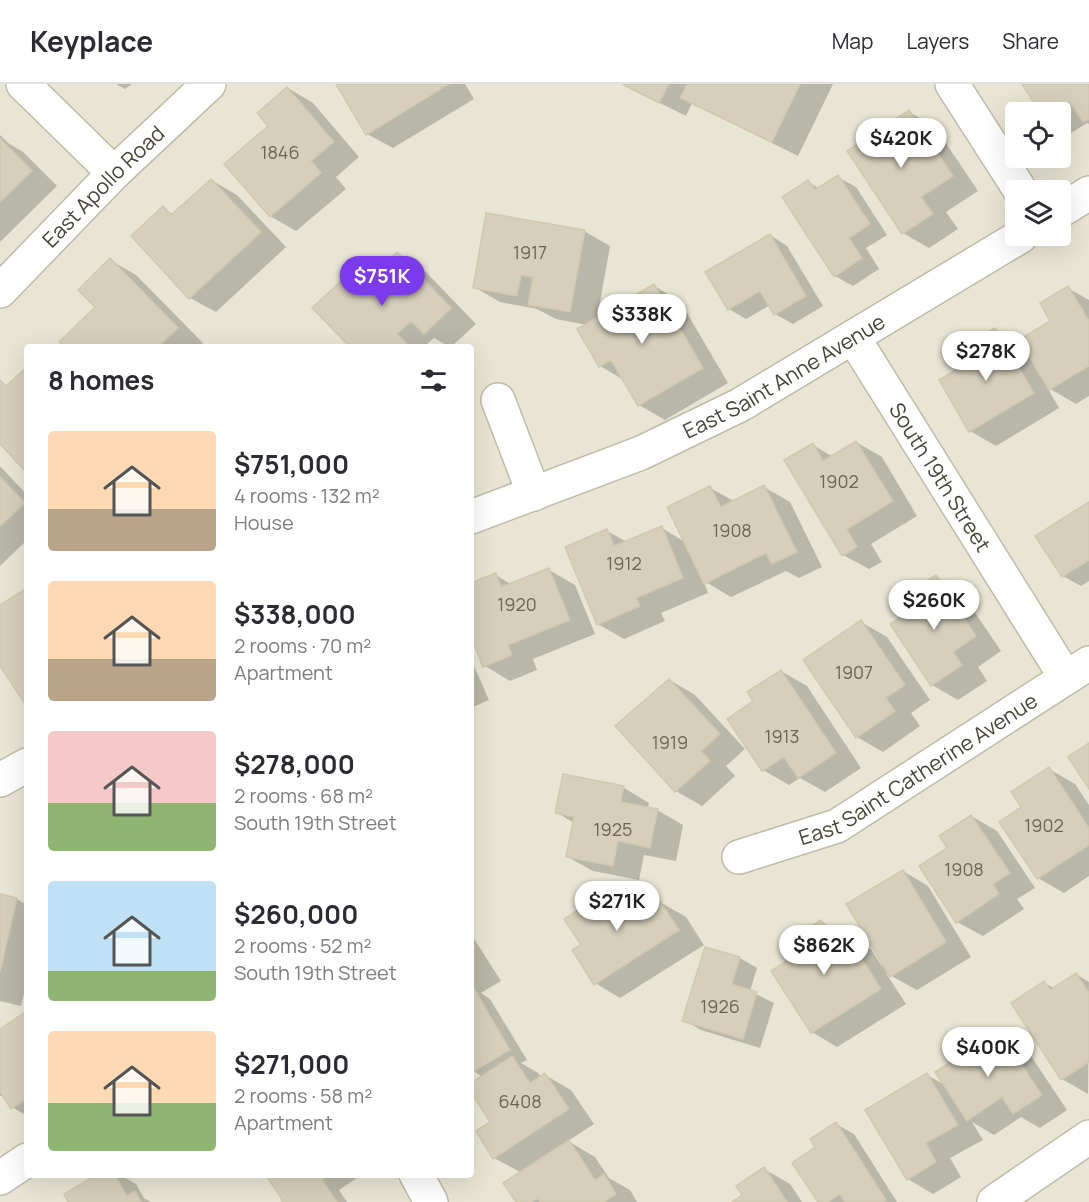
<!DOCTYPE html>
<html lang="en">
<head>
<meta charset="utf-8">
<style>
	body { margin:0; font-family:Manrope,sans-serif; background:#f7f7f7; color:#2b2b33; height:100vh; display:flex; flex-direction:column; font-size:22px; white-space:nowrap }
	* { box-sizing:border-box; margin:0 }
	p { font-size:20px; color:#7c7c81 }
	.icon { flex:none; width:33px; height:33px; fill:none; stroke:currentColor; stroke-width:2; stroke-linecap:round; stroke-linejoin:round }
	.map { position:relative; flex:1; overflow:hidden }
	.sheet { position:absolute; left:24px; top:260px; width:450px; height:834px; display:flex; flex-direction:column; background:#fff; border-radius:6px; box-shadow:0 6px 24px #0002 }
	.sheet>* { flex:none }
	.buttons { position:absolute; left:1005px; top:18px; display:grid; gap:12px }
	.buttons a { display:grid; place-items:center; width:66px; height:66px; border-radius:6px; background:#fff; box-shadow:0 6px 24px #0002; font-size:30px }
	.price { position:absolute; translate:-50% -51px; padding:0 14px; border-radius:21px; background:#fff; color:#222; font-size:20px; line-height:39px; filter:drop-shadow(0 2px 3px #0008) }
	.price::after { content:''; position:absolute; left:50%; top:36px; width:18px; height:14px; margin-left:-9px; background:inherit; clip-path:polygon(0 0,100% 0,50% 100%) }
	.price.on { background:#7c3aed; color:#fff }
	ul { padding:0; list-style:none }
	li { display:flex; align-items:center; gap:18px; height:150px; padding:0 24px }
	li span { display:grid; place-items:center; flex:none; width:168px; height:120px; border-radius:6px; color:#555 }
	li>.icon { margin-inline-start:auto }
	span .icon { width:72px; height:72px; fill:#fffc; stroke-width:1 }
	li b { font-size:26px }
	h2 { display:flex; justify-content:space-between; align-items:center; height:72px; padding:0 24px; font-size:26px }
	header { display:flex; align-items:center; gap:36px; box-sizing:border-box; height:84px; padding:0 30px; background:#fff; border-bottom:2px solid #e1e1e2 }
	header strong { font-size:28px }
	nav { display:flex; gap:33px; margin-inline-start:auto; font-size:21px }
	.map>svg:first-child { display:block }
	.residential { fill:#e8e5d4; fill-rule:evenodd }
	.shadow { fill:#0003 }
	.building { fill:#d6cfbb; stroke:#d1c8ae; stroke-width:1.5 }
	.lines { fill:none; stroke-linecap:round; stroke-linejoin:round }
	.minor-casing { stroke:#c0bba8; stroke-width:36 }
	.minor { stroke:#fff; stroke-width:33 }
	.labels { text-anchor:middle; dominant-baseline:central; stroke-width:4.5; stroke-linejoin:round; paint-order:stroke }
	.number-label { font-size:18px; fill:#6b6656 }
	.street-label { font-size:21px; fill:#474335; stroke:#fff }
</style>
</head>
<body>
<header>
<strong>Keyplace</strong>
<nav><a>Map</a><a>Layers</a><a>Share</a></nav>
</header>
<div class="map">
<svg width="1089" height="1118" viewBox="0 0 1089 1118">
	<rect width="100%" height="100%" fill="#f4f2e6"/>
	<path class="residential" d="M0 0H1089V1118H0ZM1016 28H1060V74H1016ZM1016 106H1060V152H1016ZM27 262H471V1090H27Z"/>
	<path class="shadow" d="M116 0H132L125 5Z
		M337 0H465L474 15 393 64 367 50Z
		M622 0H833L798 72 692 19 686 32Z
		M1024 0H1089V40L1087 39 1071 49 1060 42V28H1042Z
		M288 4 313 19 359 73 336 93 346 105 296 147 270 132V42Z
		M909 28 935 43 978 107 946 128 958 145 929 164 903 149Z
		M0 51 8 59 23 68 57 102 0 158Z
		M838 93 856 103 887 151 866 164 879 185 853 202 835 192 808 98 820 105Z
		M211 96 237 111 286 163 216 228 190 214 163 124 174 131Z
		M584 147 610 162 597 235 654 202 680 217 728 299 665 336 639 321 624 296 600 282 587 241 556 235 537 225 500 218 474 203Z
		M770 151 787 162 823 222 793 240 775 230 770 221 746 235 729 225Z
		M397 170 423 185 476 240 452 262H448L434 254 425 262H351L314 224 341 199 358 208Z
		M110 176 136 191 203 259 200 262H66L61 258 97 223Z
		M1068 204 1089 216V312L1076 320 1047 303 1059 324 996 362 970 347 975 277 995 245 1024 262 1053 237Z
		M856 358 882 373 917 432 871 460 882 478 869 485 843 471 813 361 833 373Z
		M0 382 27 411V456L0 482Z
		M764 403 790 418 822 483 799 494 786 487 731 513 704 497 708 509 661 529 665 537 624 555 598 540 607 447 627 458 662 444 685 458 710 404 734 417Z
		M1089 419V497L1081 502 1063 492 1038 453Z
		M549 486 575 501 595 550 533 575 537 586 510 597 485 582 471 548V501L496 491 512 501Z
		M936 493 961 508 1001 567 978 583 987 597 958 616 932 601 925 519Z
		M861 538 887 553 930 616 911 629 920 642 883 668 857 653Z
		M471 575 489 616 471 624Z
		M781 587 807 602 861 684 825 708 800 694 789 701 763 686 755 618Z
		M670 596 695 611 745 665 726 682 735 692 702 722 676 707Z
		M1049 685 1075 700 1089 721V792L1064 809 1038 794 1023 724Z
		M624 704 649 719 648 724 657 726 683 741 676 777 644 771 639 796 593 787 568 773 574 739 556 728Z
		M971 732 997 747 1035 804 1017 815 1024 825 983 852 957 838 949 764Z
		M903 787 928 802 971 873 917 906 886 889 906 920 837 963 812 948 793 875 821 838 871 865 881 881 884 880Z
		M622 800 648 815 653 823 660 818 686 833 704 861 620 914 595 899 583 861Z
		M0 811 17 815 27 821V897L21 922 0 917Z
		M471 850 501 897 481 909 490 915 527 976 521 979 538 989 541 993 545 991 571 1006 594 1040 568 1057 595 1073 609 1094 630 1106 637 1118H518L522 1089 494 1074 492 1038 471 1005V1001L482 993 471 985Z
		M706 864 740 874 757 884 750 907 774 919 760 964 701 946 684 936Z
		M1076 890 1089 898 1088 1010 1062 995 1044 899 1054 904Z
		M24 931 27 932V1032L12 1023 4 1012H0V947Z
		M999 948 1025 963 1067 1026 1040 1044 1021 1033 994 1051 972 1038 983 1056 950 1074 961 1093 933 1110 908 1095 927 991 945 1001Z
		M836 1040 854 1050 897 1118H819L817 1064Z
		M764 1085 790 1100 802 1118H735L744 1112Z
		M101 1090H119L136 1100 144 1114 151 1118H70Z
		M264 1090H359L360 1092 339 1106 347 1118H284L270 1094Z"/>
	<path class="building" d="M336 0H449L366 51Z
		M622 0H669L659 19Z
		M687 0H800L772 58 680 14Z
		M1022 0H1089V35L1083 38 1070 18 1054 28H1040Z
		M287 3 334 58 311 77 321 89 270 133 224 80 268 42 257 29Z
		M909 26 953 92 921 113 933 130 902 150 847 67Z
		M0 54 32 87 0 118Z
		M838 91 870 140 849 154 862 174 834 193 782 113 808 96 815 106Z
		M211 95 261 148 189 215 131 152 163 122 171 131Z
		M486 129 585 146 570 228 528 221 533 193 521 191 517 212 473 204Z
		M770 150 806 212 774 231 760 207 728 226 705 188Z
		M397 168 451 224 424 250 411 237 397 250 409 262H349L312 224 341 197 353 210Z
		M110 174 178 244 159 262H64L59 258 95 223 78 206Z
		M654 200 703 284 638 322 611 276 599 283 577 245Z
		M1068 202 1089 237V282L1049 306 1019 256 1050 237 1040 219Z
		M995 244 1034 309 969 348 939 296 973 276 964 262Z
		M27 283V388H26L0 360V296L6 302Z
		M856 357 893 417 847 445 857 463 842 472 784 376 813 359 823 377Z
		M0 393 25 419 0 442Z
		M764 401 797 468 772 480 766 469 704 500 667 423 710 402 721 423Z
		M1089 418V476L1062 493 1035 452Z
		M662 442 683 494 636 514 640 522 597 541 565 463 607 445 614 462Z
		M549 484 570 536 508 561 512 571 483 583 471 552V499L496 489 501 503Z
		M936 491 976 552 953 568 962 581 931 602 890 540 923 518 914 505Z
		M27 504V623L0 582V521Z
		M861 536 905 601 886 614 895 627 856 654 803 576Z
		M781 586 836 669 798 694 784 673 762 687 727 635 753 617 747 608Z
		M669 595 720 650 701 667 710 677 675 708 615 642Z
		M1089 659V705L1068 673Z
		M1049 683 1089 744V761L1037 795 999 738 1021 723 1011 708Z
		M563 690 624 702 621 718 658 725 650 764 618 757 613 782 566 773 574 733 555 729Z
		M971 731 1010 789 993 800 999 810 956 839 919 782 947 764 939 752Z
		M903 786 946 858 890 893 846 820Z
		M622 798 642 829 660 817 679 846 594 901 572 866 581 861 564 835Z
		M0 810 17 814 0 888Z
		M821 836 833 855 845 848 881 905 811 949 771 887 791 874 783 860Z
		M705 863 740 873 732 900 757 908 743 955 682 937Z
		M1076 889 1089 909V978L1061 996 1011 919 1044 897 1050 906Z
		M473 903 510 966 471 989V904Z
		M24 929 27 933V1014L11 1025 0 1008V945Z
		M999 947 1042 1011 1013 1030 1002 1013 967 1037 935 988Z
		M512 972 530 999 545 989 569 1025 493 1075 476 1047 490 1038 471 1008V999Z
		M927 989 958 1041 926 1059 936 1078 907 1096 865 1026Z
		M836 1038 886 1116 883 1118H845L840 1110 828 1118H818L792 1079 815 1063 810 1055Z
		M569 1056 595 1096 604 1090 616 1110 604 1118H540L538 1114 531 1118H516L503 1099Z
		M764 1083 787 1118H732L742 1111 736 1102Z
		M98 1090H114L127 1112 135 1107 141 1118H68L64 1110Z
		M271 1090H330L322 1096 337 1118H281L283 1117 267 1093Z"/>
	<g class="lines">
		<g class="minor-casing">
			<g id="minor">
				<path d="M23 0 114 89"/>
				<path d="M952 0 1020 106"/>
				<path d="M1060 127 1089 109"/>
				<path id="s1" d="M0 207 114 89 209 0"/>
				<path id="s2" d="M853 253 1066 594"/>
				<path d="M498 316 534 410"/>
				<path id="s3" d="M471 433 641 369 740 321 1021 152"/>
				<path d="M0 696 27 681"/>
				<path id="s4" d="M739 773 837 742 1089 579"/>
				<path d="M416 1090 431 1118"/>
				<path d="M0 1094 27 1076"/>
				<path d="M994 1118 1089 1053"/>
			</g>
		</g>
		<use href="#minor" class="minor"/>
	</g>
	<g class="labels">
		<g class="number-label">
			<text x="280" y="68">1846</text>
			<text x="530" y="168">1917</text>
			<text x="839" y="397">1902</text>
			<text x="732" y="446">1908</text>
			<text x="624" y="479">1912</text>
			<text x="517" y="520">1920</text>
			<text x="854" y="588">1907</text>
			<text x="782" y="652">1913</text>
			<text x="670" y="658">1919</text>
			<text x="1044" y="741">1902</text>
			<text x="613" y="745">1925</text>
			<text x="964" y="785">1908</text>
			<text x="720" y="922">1926</text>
			<text x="520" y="1017">6408</text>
		</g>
		<g class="street-label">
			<text stroke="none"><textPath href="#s1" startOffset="147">East Apollo Road</textPath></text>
			<text stroke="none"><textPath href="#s3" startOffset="344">East Saint Anne Avenue</textPath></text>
			<text stroke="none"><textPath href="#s2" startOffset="165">South 19th Street</textPath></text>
			<text stroke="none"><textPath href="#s4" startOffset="201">East Saint Catherine Avenue</textPath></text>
		</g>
	</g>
</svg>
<div class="buttons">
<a><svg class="icon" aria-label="locate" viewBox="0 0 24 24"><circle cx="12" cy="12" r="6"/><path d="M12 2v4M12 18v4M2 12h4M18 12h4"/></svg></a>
<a><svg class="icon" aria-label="layers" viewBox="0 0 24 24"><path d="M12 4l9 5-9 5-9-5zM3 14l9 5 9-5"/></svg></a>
</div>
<b class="price" style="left:901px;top:85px">$420K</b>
<b class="price on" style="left:382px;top:223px">$751K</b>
<b class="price" style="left:642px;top:261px">$338K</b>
<b class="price" style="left:986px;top:298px">$278K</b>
<b class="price" style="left:934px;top:547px">$260K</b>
<b class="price" style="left:617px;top:848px">$271K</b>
<b class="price" style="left:824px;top:892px">$862K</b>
<b class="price" style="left:988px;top:994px">$400K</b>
<section class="sheet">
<h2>8 homes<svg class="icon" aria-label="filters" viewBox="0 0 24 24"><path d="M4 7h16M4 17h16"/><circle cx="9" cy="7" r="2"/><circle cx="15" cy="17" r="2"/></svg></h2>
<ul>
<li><span style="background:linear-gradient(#ffd9b3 65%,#b9a48a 0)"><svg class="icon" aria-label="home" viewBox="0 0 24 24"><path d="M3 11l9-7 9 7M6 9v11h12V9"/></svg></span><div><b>$751,000</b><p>4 rooms · 132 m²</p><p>House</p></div></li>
<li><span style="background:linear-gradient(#ffd9b3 65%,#b9a48a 0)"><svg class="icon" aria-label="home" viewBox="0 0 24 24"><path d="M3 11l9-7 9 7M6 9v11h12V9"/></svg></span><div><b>$338,000</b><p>2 rooms · 70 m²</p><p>Apartment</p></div></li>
<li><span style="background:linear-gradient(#f6c9c9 60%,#8fb573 0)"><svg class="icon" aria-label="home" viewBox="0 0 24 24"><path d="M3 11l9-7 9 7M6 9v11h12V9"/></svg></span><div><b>$278,000</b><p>2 rooms · 68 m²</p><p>South 19th Street</p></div></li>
<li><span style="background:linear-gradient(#bfe0f5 75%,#8fb573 0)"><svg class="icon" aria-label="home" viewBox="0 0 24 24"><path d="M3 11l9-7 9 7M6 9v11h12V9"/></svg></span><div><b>$260,000</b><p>2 rooms · 52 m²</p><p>South 19th Street</p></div></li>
<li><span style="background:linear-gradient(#ffd9b3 60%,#8fb573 0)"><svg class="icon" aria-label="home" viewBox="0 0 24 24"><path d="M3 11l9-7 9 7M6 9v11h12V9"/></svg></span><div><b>$271,000</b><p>2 rooms · 58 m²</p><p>Apartment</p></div></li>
</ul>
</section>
</div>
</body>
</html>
